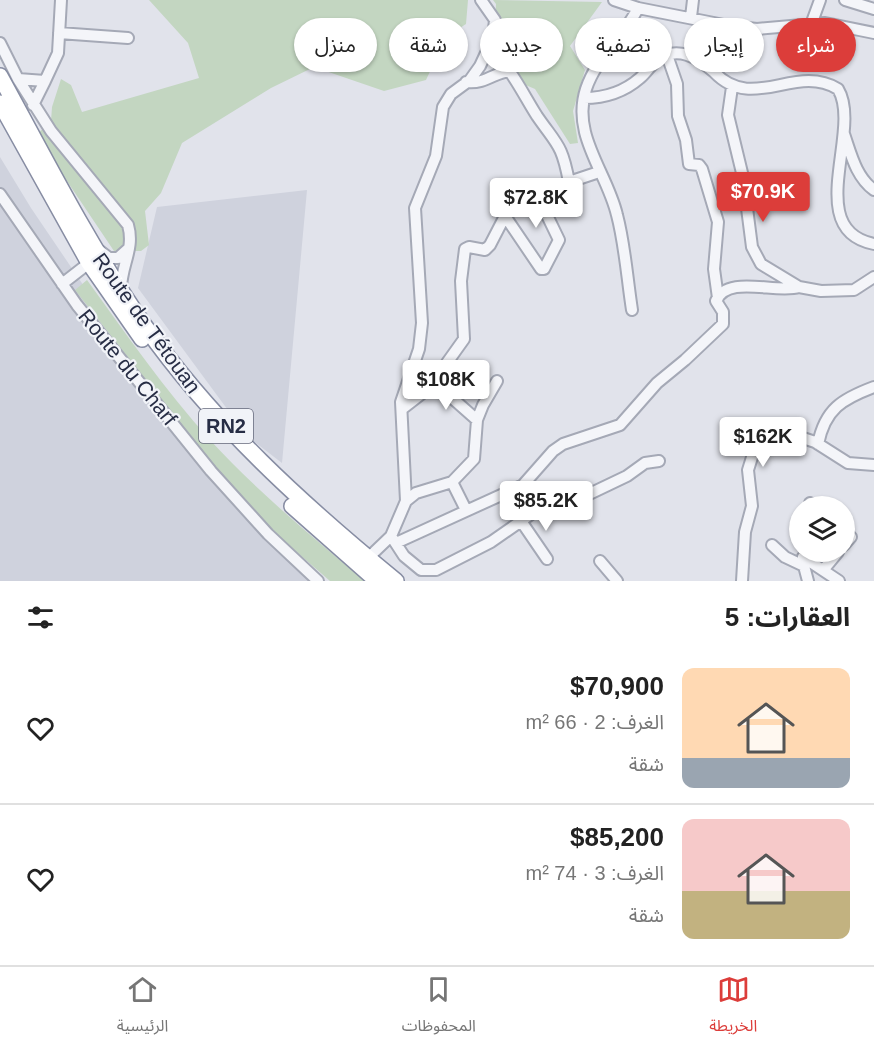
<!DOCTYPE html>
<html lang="ar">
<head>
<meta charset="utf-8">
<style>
	body { margin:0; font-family:Helvetica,"Noto Sans Arabic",sans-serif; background:#f2f2f2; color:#222; direction:rtl; height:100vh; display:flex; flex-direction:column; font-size:22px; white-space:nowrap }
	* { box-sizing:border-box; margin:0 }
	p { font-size:20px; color:#767676 }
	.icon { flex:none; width:33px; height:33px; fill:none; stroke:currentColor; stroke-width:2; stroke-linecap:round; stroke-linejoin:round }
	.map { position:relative; height:581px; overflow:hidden; direction:ltr }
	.sheet { display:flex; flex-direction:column; background:#fff; flex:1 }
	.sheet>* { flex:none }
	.banner { position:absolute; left:18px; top:18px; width:838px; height:54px; direction:rtl; display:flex; gap:12px }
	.controls { position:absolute; left:789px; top:496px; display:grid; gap:12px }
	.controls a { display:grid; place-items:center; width:66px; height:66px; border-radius:50%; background:#fff; box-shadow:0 2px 4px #0004; font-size:30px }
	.price { position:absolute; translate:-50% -51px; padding:0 14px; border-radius:6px; background:#fff; color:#222; font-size:20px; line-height:39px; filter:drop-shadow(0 2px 3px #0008) }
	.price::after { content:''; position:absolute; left:50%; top:36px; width:18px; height:14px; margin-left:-9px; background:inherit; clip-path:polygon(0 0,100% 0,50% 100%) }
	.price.on { background:#dc3d3a; color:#fff }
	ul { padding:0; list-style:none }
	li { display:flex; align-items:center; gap:18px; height:150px; padding:0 24px }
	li+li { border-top:2px solid #e0e0e0 }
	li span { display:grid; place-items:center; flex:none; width:168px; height:120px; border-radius:12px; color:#555 }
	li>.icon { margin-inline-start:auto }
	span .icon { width:72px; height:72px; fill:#fffc; stroke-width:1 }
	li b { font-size:26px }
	h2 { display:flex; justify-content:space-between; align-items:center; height:72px; padding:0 24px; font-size:26px }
	.pill { padding:0 21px; border-radius:27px; background:#fff; box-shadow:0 2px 4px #0004; font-size:21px; line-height:54px }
	.pill.on { background:#dc3d3a; color:#fff }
	.tab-bar { display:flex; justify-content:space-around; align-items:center; height:84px; border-top:2px solid #e0e0e0; background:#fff; font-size:16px; color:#767676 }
	.tab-bar a { display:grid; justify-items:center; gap:3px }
	.tab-bar .on { color:#dc3d3a }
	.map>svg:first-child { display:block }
	.built { fill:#cfd2dd }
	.green { fill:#c3d6c1 }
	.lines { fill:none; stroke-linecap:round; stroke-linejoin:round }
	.minor-casing { stroke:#a5a9b6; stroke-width:14 }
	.highway-casing { stroke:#878da3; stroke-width:18 }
	.minor { stroke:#f4f5f9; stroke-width:10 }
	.highway { stroke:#fff; stroke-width:15 }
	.labels { text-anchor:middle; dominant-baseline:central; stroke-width:4.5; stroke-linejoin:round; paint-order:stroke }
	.shield { fill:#f1f3f8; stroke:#64687b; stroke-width:1.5 }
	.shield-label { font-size:20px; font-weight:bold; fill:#272d45 }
	.street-label { font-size:21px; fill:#272d45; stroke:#f1f3f8 }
</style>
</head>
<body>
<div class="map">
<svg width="874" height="581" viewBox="0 0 874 581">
	<rect width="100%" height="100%" fill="#e1e3eb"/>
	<path class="built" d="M0 157 31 208 231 503 311 581H0Z
		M307 190 282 463 247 436 138 288 157 207Z"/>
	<path class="green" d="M149 0H468L466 24 446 37 426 80 384 91 314 67 271 88 182 143 161 193 145 211 149 245 141 251H114L36 135 51 121 52 107 61 79 71 85 82 112 199 78 188 43Z
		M493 0 602 2 570 46 585 70 573 111 578 143 570 144 535 89 493 71 496 4Z
		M87 280C126 334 165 390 210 440 257 491 312 537 365 581H330L269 528 204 454 75 290Z"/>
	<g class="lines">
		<g class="minor-casing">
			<path id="minor" d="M614 0 638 8 729 26 757 29 825 23 874 33
				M845 0 874 9
				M691 17 693 0
				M812 22 820 0
				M59 33 128 38
				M0 43 18 79 51 131 128 225C135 249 121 265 121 289
				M667 55 677 84 678 116 686 140 689 164 699 165 702 169 718 222 714 269 718 298
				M714 72C753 113 795 63 838 89 863 130 802 230 874 244
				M18 79 45 81 33 105
				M45 81 58 53 61 0
				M466 82C486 85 499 69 510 72 520 86 528 102 537 116 557 145 562 144 569 182L599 172
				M732 87 728 115 743 177 752 247 761 264 799 287 821 291 854 290 874 277
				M584 98C604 98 624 92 640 78 646 73 650 66 656 61 677 44 698 58 714 72L706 22
				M844 134C851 154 856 177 874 190
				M0 194 77 305 211 471 268 534 318 581
				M100 251 109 258H118L128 249
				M62 284 89 263
				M632 310C627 278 625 245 617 215 607 172 571 135 586 89 596 58 624 37 638 8
				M449 361 470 378
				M434 382 477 420
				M402 409 429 388 464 339 461 281 465 249 469 247 485 250 490 245 505 216 541 269H544L559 240 545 211 573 199 569 182
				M818 444C825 409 842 399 874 387
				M452 482 466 510
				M406 501 401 402 419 349 422 323 415 208 436 156 443 107 451 94 470 80 480 66 493 38 495 20 481 0
				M809 507 810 503
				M521 521 547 559
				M391 536 406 501 416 493 452 482 474 459 477 420 483 405 497 381
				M396 543 523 485 553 451 563 444 620 425 657 383 685 360 723 324V312L716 301C727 274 776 294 799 287
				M772 545 785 557 804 566 808 581
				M844 545 851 537
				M803 557 839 581
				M368 558 391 536 404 556 421 570H436L491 542 537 510 581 498 627 476 645 463 659 461
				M600 561 617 581
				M824 569 838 552
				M742 581 745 532 752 506 748 470 753 454 797 436 815 442 848 463 874 465"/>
		</g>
		<g class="highway-casing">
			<path id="highway" d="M0 76C46 160 89 246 144 325 214 424 302 504 396 581
				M0 103 89 263 142 339
				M292 506 377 581"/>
		</g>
		<use href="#minor" class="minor"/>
		<use href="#highway" class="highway"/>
	</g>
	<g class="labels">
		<rect class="shield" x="199" y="409" width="54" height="34" rx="4.5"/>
		<g class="shield-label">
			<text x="226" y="426">RN2</text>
		</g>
		<g class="street-label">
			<text transform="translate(147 323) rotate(54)">Route de Tétouan</text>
			<text transform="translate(128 367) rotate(51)">Route du Charf</text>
		</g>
	</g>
</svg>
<div class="controls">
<a><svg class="icon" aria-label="layers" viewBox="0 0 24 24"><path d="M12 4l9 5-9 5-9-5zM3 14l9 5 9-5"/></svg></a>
</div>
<b class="price on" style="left:763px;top:223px">$70.9K</b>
<b class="price" style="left:536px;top:229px">$72.8K</b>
<b class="price" style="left:446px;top:411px">$108K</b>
<b class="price" style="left:763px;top:468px">$162K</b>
<b class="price" style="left:546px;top:532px">$85.2K</b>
<div class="banner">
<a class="pill on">شراء</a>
<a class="pill">إيجار</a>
<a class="pill">تصفية</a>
<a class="pill">جديد</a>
<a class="pill">شقة</a>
<a class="pill">منزل</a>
</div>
</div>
<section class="sheet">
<h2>العقارات: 5<svg class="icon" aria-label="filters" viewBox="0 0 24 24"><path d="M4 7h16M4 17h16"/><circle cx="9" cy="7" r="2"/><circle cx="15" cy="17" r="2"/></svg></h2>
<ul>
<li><span style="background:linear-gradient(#ffd9b3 75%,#9aa5b1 0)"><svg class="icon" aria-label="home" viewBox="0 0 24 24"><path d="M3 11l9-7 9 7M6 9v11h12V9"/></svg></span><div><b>$70,900</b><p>الغرف: 2 · 66 m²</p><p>شقة</p></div><svg class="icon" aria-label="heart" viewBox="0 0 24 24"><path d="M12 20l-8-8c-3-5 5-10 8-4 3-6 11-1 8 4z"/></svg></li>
<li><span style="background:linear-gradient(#f6c9c9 60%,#c2b280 0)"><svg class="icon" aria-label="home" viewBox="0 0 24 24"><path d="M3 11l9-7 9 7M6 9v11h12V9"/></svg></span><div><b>$85,200</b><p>الغرف: 3 · 74 m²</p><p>شقة</p></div><svg class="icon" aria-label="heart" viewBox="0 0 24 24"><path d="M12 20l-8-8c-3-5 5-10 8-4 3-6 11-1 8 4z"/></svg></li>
</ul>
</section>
<nav class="tab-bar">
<a class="on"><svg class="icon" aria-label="map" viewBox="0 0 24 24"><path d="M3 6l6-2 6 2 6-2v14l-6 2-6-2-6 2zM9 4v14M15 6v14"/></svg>الخريطة</a>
<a><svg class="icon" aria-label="saved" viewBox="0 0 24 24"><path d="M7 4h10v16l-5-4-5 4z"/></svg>المحفوظات</a>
<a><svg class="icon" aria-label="home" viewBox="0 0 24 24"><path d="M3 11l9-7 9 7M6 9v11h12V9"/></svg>الرئيسية</a>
</nav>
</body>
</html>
